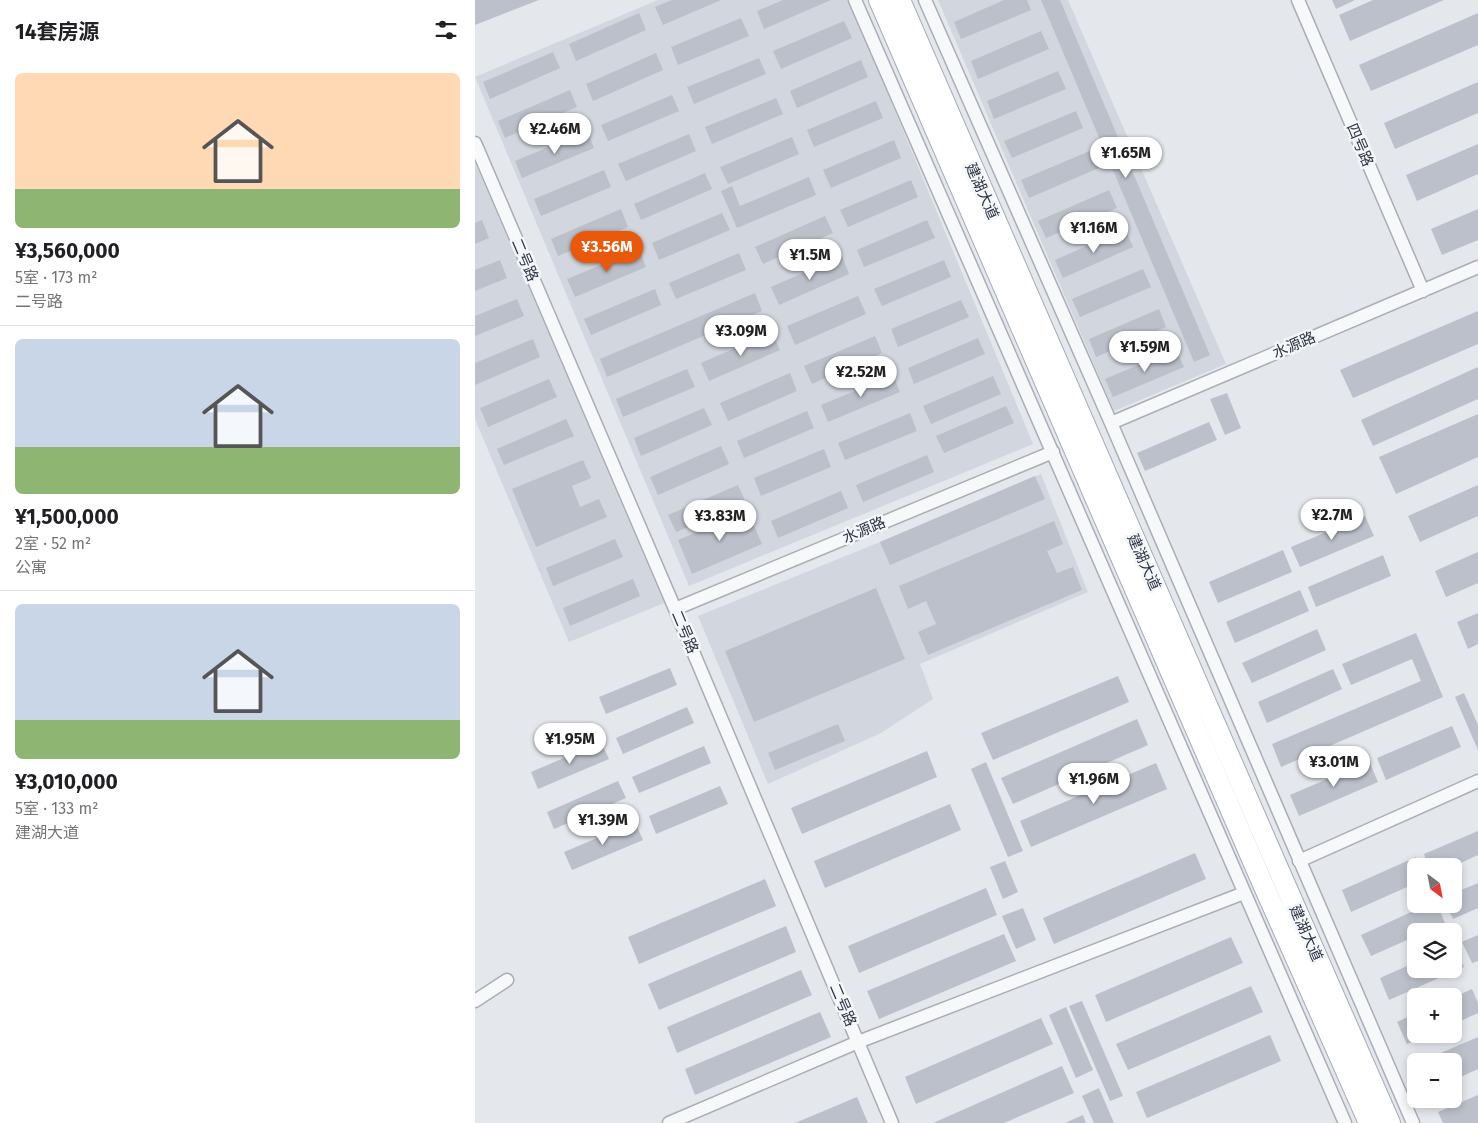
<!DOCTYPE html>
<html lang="zh">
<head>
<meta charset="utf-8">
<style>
	body { margin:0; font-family:"Fira Sans","Noto Sans SC",sans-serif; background:#f6f6f6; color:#202124; height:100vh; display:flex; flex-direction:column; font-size:19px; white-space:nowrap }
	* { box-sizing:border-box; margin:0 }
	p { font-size:16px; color:#757577 }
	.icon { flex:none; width:28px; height:28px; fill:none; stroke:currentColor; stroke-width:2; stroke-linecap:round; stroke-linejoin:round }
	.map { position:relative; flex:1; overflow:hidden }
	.panel { display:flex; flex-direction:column; background:#fff; width:475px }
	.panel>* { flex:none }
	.needle { width:32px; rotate:148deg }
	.tools { position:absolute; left:932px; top:858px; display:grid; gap:10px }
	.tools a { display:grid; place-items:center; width:55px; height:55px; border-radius:8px; background:#fff; box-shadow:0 2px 8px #0003; font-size:25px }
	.price { position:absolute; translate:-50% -42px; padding:0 11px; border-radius:18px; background:#fff; color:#222; font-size:16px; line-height:32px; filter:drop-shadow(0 1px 2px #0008) }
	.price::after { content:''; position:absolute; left:50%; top:30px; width:15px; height:11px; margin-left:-8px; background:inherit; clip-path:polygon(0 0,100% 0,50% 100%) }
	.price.selected { background:#ea580c; color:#fff }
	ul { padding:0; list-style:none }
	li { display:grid; align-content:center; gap:10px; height:265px; padding:0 15px }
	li+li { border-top:1px solid #e0e0e0 }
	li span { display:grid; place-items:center; height:155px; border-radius:8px; color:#555 }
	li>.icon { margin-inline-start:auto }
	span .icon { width:90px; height:90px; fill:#fffc; stroke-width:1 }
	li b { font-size:21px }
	h2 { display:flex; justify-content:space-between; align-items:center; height:60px; padding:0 15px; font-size:21px }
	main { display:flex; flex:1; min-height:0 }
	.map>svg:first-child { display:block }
	.built { fill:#d2d6de }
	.building { fill:#bbc0ca }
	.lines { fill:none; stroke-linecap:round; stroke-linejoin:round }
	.street-casing { stroke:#a9aeb7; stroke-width:15 }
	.primary-casing { stroke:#a3abb8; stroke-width:22 }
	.street { stroke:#f7f8fa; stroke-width:12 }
	.primary { stroke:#fff; stroke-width:20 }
	.labels { text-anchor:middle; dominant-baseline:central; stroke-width:5; stroke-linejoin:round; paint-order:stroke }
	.street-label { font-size:15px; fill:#2b3445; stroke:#f4f6f9 }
</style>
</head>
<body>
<main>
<section class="panel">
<h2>14套房源<svg class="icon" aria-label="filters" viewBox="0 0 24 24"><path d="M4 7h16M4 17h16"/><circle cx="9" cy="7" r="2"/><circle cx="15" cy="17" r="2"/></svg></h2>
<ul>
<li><span style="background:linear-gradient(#ffd9b3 75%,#8fb573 0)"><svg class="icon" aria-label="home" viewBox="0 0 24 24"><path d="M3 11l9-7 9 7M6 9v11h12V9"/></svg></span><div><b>¥3,560,000</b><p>5室 · 173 m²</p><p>二号路</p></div></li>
<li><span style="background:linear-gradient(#c9d6e8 70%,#8fb573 0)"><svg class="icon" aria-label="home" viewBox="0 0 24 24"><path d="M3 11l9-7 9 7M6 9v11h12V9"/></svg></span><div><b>¥1,500,000</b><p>2室 · 52 m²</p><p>公寓</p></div></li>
<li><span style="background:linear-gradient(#c9d6e8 75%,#8fb573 0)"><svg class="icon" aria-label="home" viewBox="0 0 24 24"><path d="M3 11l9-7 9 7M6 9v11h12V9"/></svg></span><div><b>¥3,010,000</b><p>5室 · 133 m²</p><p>建湖大道</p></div></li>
</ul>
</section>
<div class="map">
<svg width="1003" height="1123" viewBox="0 0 1003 1123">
	<rect width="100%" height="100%" fill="#e4e7ec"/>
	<path class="built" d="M183 0H374L558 444 214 586 0 77Z
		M463 0H593L751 364 639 411Z
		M0 162 189 603 94 642 0 419Z
		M566 474 613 592 445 664 458 699 406 733 293 784 223 616 405 542Z"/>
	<path class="building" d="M0 0H64L0 25Z
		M197 0H246L188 25 180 7Z
		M308 0H356L289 29 282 11Z
		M529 0H552L556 10 486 39 479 22Z
		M566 0H585L735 355 719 362Z
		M857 0H880L861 9Z
		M898 0H969L875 41 864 15Z
		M164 13 171 30 101 61 94 44Z
		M1003 13V45L896 91 884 65Z
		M266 18 274 36 203 65 196 47Z
		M369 21 377 38 306 69 298 51Z
		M566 31 574 49 503 79 496 61Z
		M78 52 85 68 15 99 8 82Z
		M181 53 188 70 118 101 111 84Z
		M284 58 291 74 219 104 212 87Z
		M386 60 393 77 322 108 315 91Z
		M583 71 591 89 519 119 512 101Z
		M1003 82V113L920 149 909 123Z
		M95 90 102 107 30 138 23 121Z
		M197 95 204 111 133 141 126 125Z
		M301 98 308 114 237 144 230 127Z
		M401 101 408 118 339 147 332 130Z
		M601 111 608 128 537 158 529 141Z
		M112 131 119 148 47 178 40 161Z
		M214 134 221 151 151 181 143 164Z
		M317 137 324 154 253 184 245 167Z
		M419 140 426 158 356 188 348 170Z
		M1003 144V174L942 201 931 175Z
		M617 150 624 168 554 198 546 180Z
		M129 170 136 187 66 216 59 199Z
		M230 173 237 189 166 220 159 204Z
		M334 177 341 195 262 228 246 191 257 186 265 206Z
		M436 180 443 197 373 227 365 210Z
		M634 190 642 208 571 238 563 221Z
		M146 209 153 227 83 256 76 239Z
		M1003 209V240L967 255 956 229Z
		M247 213 255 230 184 260 177 243Z
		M350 216 358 233 288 264 280 247Z
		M7 220 14 238 0 244V223Z
		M452 220 460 238 389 267 382 250Z
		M650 229 658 247 588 278 580 260Z
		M164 249 171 267 100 297 92 279Z
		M264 253 271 270 201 299 194 283Z
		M367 256 374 274 304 305 296 287Z
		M25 260 32 278 0 291V270Z
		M469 260 476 277 407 306 399 289Z
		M668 269 676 287 605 317 597 299Z
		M180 289 186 305 116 335 109 319Z
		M280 293 287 311 132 377 125 359Z
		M383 296 391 314 320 345 312 326Z
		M42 299 49 316 0 336V316Z
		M486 300 494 317 423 347 416 329Z
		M684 309 691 327 621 357 614 339Z
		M1003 311V344L878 398 865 370Z
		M297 332 305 350 234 381 226 363Z
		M400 336 407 353 337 384 329 366Z
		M503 338 510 354 439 384 433 368Z
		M58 339 65 357 0 385V363Z
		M701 349 709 367 638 397 630 379Z
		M1003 367V399L898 446 886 420Z
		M212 369 220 387 148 417 141 399Z
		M315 373 322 391 253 421 245 403Z
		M418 375 425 392 353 422 346 405Z
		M518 376 526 394 456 424 448 406Z
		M74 379 82 397 13 427 5 408Z
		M752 393 766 428 750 435 735 399Z
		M531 406 539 423 469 453 461 436Z
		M229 408 237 425 166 456 159 438Z
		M332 411 339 428 269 458 262 441Z
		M435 413 442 431 370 460 363 443Z
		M1003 414V457L921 494 904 457Z
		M91 419 99 436 29 465 22 449Z
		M734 422 742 440 670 471 662 453Z
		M246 446 254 464 183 495 175 477Z
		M349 449 356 467 286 496 279 478Z
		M452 455 459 472 388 502 381 485Z
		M108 460 116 478 97 486 105 507 124 499 132 517 61 547 37 489Z
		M560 476 570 499 415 565 405 542Z
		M263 485 271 503 201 532 193 515Z
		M1003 485V516L945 542 933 516Z
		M366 491 373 508 303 538 296 521Z
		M273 511 287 544 217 574 203 540Z
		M890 516 899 536 825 567 816 547Z
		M579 521 588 544 572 551 582 573 598 567 607 590 453 655 443 632 461 624 451 601 433 609 424 586Z
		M140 539 148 557 78 586 71 568Z
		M808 550 817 572 743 603 734 582Z
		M1003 552V583L971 597 960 571Z
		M908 555 916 576 841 607 833 587Z
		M158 579 165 596 95 626 88 608Z
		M401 588 430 659 279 722 250 651Z
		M825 590 834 611 760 643 751 622Z
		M1003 613V644L993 649 982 622Z
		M842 629 851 650 777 683 767 663Z
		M941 633 968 697 806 767 797 744 946 681 937 659 876 685 867 664Z
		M195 668 202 685 131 714 124 697Z
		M858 669 867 689 792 723 783 702Z
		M643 676 654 702 518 760 506 733Z
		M989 693 1003 725V750L980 697Z
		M212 707 219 723 148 754 141 738Z
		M662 719 673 745 538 804 526 778Z
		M363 724 370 741 300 770 293 753Z
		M977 726 986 747 911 780 902 758Z
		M126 742 134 759 63 789 56 772Z
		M229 746 236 763 164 793 157 777Z
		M452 751 462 777 327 834 316 808Z
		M894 761 903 782 824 816 815 795Z
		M511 762 548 851 533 857 496 769Z
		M681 763 692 789 556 847 545 821Z
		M143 781 151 798 79 829 72 812Z
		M245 786 253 804 181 834 174 816Z
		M475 804 486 830 350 888 339 861Z
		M160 822 168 840 97 870 89 852Z
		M1003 831V855L979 866H954L949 854Z
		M720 853 731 879 579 944 568 918Z
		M941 857 945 866H941V883L876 912 867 890Z
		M530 861 543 892 528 899 515 867Z
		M290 879 301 906 164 964 153 937Z
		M1003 883V908L978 919 971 904H979V893Z
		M511 888 522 915 384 973 373 946Z
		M954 904H962L970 923 951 931H941V936L896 956 886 935Z
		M548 908 561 940 541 949 527 916Z
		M311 926 321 952 184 1010 173 984Z
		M529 934 541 961 404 1019 392 991Z
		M1003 935V961L997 963 987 942Z
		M756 937 768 963 631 1022 620 995Z
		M979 944 989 967 914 1000 905 978 941 962V969H979Z
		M326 970 337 995 202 1053 192 1027Z
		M776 986 788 1012 653 1070 641 1044Z
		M997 989 1003 1003V1013L979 1024V997Z
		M607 1001 648 1096 635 1101 594 1006Z
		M591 1007 618 1070 601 1078 574 1015Z
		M345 1012 356 1037 220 1095 210 1069Z
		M941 1013V1034H956L932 1044 922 1022Z
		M566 1018 578 1044 441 1104 430 1077Z
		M795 1035 806 1061 672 1118 661 1092Z
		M1003 1037V1069L979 1080V1061H947Z
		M587 1066 599 1093 529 1123H458Z
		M624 1088 639 1123H619L607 1096Z
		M1003 1095V1123H968L963 1112Z
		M382 1097 393 1123H320Z
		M608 1115 611 1123H590Z"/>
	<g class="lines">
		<g class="street-casing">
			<path id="street" d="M380 0 870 1123
				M450 0 636 423 938 1123
				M823 0 948 291
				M0 143 200 609 417 1123
				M636 423 1003 267
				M200 609 578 452
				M824 861 1003 781
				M0 1001 32 980
				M194 1123 383 1042 769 893"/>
		</g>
		<g class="primary-casing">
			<path id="primary" d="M404 0 787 882 894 1123
				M425 0 806 875 915 1123"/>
		</g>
		<use href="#street" class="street"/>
		<use href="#primary" class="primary"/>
	</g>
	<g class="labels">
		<g class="street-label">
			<text transform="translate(885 145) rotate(67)">四号路</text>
			<text transform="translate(507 191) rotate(66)">建湖大道</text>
			<text transform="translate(50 260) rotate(67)">二号路</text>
			<text transform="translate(819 345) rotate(-23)">水源路</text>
			<text transform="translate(389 530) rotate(-23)">水源路</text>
			<text transform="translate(669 562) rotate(66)">建湖大道</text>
			<text transform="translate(210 632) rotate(67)">二号路</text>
			<text transform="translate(831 933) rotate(66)">建湖大道</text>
			<text transform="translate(368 1005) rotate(67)">二号路</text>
		</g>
	</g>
</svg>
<div class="tools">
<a><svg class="needle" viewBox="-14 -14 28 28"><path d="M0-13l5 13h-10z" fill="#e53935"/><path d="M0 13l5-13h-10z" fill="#757577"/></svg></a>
<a><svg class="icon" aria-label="layers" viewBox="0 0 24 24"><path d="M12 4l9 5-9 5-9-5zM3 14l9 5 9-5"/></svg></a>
<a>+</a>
<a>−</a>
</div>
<b class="price" style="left:80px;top:155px">¥2.46M</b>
<b class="price" style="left:651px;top:179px">¥1.65M</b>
<b class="price" style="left:619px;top:254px">¥1.16M</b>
<b class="price selected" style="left:132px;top:273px">¥3.56M</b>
<b class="price" style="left:335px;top:281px">¥1.5M</b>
<b class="price" style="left:266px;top:357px">¥3.09M</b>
<b class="price" style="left:670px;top:373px">¥1.59M</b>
<b class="price" style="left:386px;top:398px">¥2.52M</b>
<b class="price" style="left:857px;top:541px">¥2.7M</b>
<b class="price" style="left:245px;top:542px">¥3.83M</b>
<b class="price" style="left:95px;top:765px">¥1.95M</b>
<b class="price" style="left:859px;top:788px">¥3.01M</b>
<b class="price" style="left:619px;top:805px">¥1.96M</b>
<b class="price" style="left:128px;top:846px">¥1.39M</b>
</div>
</main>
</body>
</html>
